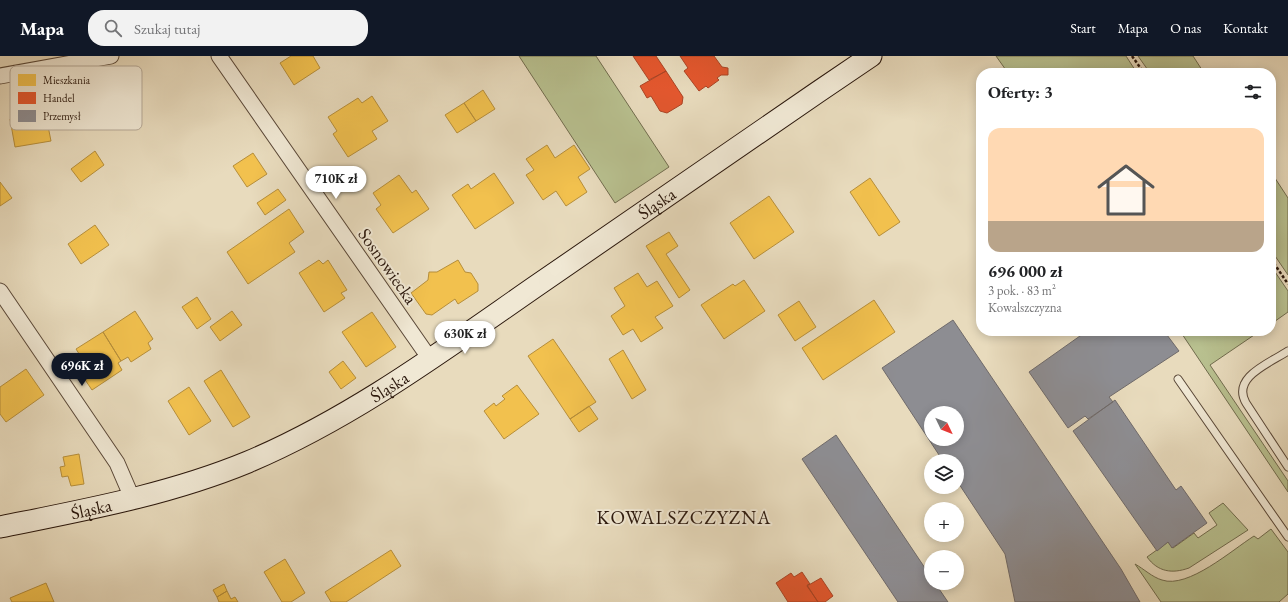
<!DOCTYPE html>
<html lang="pl">
<head>
<meta charset="utf-8">
<style>
	body { margin:0; font-family:"EB Garamond",serif; background:#f2f2f2; color:#202124; height:100vh; display:flex; flex-direction:column; font-size:15px; white-space:nowrap }
	* { box-sizing:border-box; margin:0 }
	p { font-size:13px; color:#757577 }
	.icon { flex:none; width:22px; height:22px; fill:none; stroke:currentColor; stroke-width:2; stroke-linecap:round; stroke-linejoin:round }
	.map { position:relative; flex:1; overflow:hidden }
	.sheet { position:absolute; left:976px; top:12px; width:300px; height:268px; display:flex; flex-direction:column; background:#fff; border-radius:16px; box-shadow:0 2px 10px #0003 }
	.sheet>* { flex:none }
	.needle { width:26px; rotate:133deg }
	.fabs { position:absolute; left:924px; top:350px; display:grid; gap:8px }
	.fabs a { display:grid; place-items:center; width:40px; height:40px; border-radius:50%; background:#fff; box-shadow:0 2px 10px #0003; font-size:20px }
	.price { position:absolute; translate:-50% -34px; padding:0 9px; border-radius:14px; background:#fff; color:#222; font-size:13px; line-height:26px; filter:drop-shadow(0 1px 2px #0008) }
	.price::after { content:''; position:absolute; left:50%; top:24px; width:12px; height:9px; margin-left:-6px; background:inherit; clip-path:polygon(0 0,100% 0,50% 100%) }
	.price.active { background:#111827; color:#fff }
	ul { padding:0; list-style:none }
	li { display:grid; align-content:center; gap:8px; height:212px; padding:0 12px }
	li span { display:grid; place-items:center; height:124px; border-radius:12px; color:#555 }
	li>.icon { margin-inline-start:auto }
	span .icon { width:72px; height:72px; fill:#fffc; stroke-width:1 }
	li b { font-size:17px }
	h2 { display:flex; justify-content:space-between; align-items:center; height:48px; padding:0 12px; font-size:17px }
	header { display:flex; align-items:center; gap:24px; box-sizing:border-box; height:56px; padding:0 20px; background:#111827; color:#fff }
	header strong { font-size:19px }
	nav { display:flex; gap:22px; margin-inline-start:auto; font-size:14px }
	.search { width:280px; height:36px; background:#f2f2f2; display:flex; align-items:center; gap:10px; box-sizing:border-box; padding:0 14px; border-radius:16px; color:#757577; font-size:15px }
	.map>svg:first-child { display:block }
	.green { fill:#b8c08f; stroke:#716c4e }
	.homes { fill:#f2c14e; stroke:#b68e3a }
	.shops { fill:#e4572e; stroke:#ac4424 }
	.industry { fill:#8d8d92; stroke:#6f6a6a; fill-rule:evenodd }
	.lines { fill:none; stroke-linecap:round; stroke-linejoin:round }
	.lane-casing { stroke:#5a4838; stroke-width:9 }
	.street-casing { stroke:#5a4838; stroke-width:17 }
	.secondary-casing { stroke:#2a170c; stroke-width:23 }
	.path { stroke:#2a170c; stroke-width:2.5; stroke-dasharray:3 2; stroke-linecap:butt }
	.lane { stroke:#f0e8d4; stroke-width:7 }
	.street { stroke:#f0e8d4; stroke-width:15 }
	.secondary { stroke:#f0e8d4; stroke-width:21 }
	.labels { text-anchor:middle; dominant-baseline:central; stroke-width:4; stroke-linejoin:round; paint-order:stroke }
	.street-label { font-size:18px; fill:#2a170c; stroke:#f0e8d4 }
	.neighbourhood-label { font-size:19px; letter-spacing:1px; fill:#2a170c; stroke:#f0e8d4 }
	.key { fill:#f0e8d4; stroke:#b5a998; stroke-width:1 }
	.key-label { font-size:11px; fill:#2a170c }
</style>
</head>
<body>
<header>
<strong>Mapa</strong>
<div class="search"><svg class="icon" aria-label="search" viewBox="0 0 24 24"><circle cx="10" cy="10" r="6"/><path d="M15 15l6 6"/></svg>Szukaj tutaj</div>
<nav><a>Start</a><a>Mapa</a><a>O nas</a><a>Kontakt</a></nav>
</header>
<div class="map">
<svg width="1288" height="546" viewBox="0 0 1288 546">
	<rect width="100%" height="100%" fill="#e8dbbd"/>
	<filter id="stains"><feTurbulence type="fractalNoise" baseFrequency=".005" numOctaves="4"/><feColorMatrix values="0 0 0 0 .2 0 0 0 0 .09 0 0 0 0 .02 0 0 0 .5 -.17"/></filter>
	<radialGradient id="worn" r=".72"><stop offset=".6" stop-color="#630" stop-opacity="0"/><stop offset="1" stop-color="#630" stop-opacity=".3"/></radialGradient>
	<path class="green" d="M519 0H596L669 111 615 147Z
		M996 0H1126L1137 17H1008Z
		M1138 0H1193L1204 17H1150Z
		M1271 116 1288 142V219L1271 194Z
		M1271 210 1288 235V256L1271 268Z
		M1180 275H1260L1210 309 1288 425V436Z
		M1223 447 1248 474 1189 512C1172 518 1158 516 1147 501L1168 486 1173 492 1194 477 1198 482 1217 469 1209 457Z
		M1271 473 1288 496V538L1279 546H1161L1135 508C1144 513 1152 521 1162 524 1188 533 1232 494 1254 480L1258 483Z"/>
	<path class="homes" d="M291 0H313L320 12 294 29 280 7Z
		M483 34 495 53 476 65 464 47Z
		M372 40 388 65 372 75 377 83 348 101 333 78 337 75 328 61 358 42 362 47Z
		M464 47 476 65 457 77 445 59Z
		M45 55 51 85 15 91 10 63 33 61 32 58Z
		M547 89 555 102 574 89 590 113 578 121 587 136 566 150 556 135 543 144 526 119 534 114 526 103Z
		M95 95 104 109 81 126 71 113Z
		M253 97 267 118 247 131 233 110Z
		M494 117 514 147 475 173 452 139 468 128 471 133Z
		M399 119 412 137 416 134 429 153 393 177 376 153 381 149 373 137Z
		M870 122 900 166 879 180 850 136Z
		M0 126 12 142 0 150Z
		M278 133 286 144 265 159 257 147Z
		M769 140 794 176 754 203 730 167Z
		M289 153 304 176 289 187 295 196 248 228 227 196Z
		M95 169 109 189 81 208 68 188Z
		M669 176 678 190 666 198 690 234 679 242 646 190Z
		M319 204 323 208 328 204 347 234 341 237 345 242 324 256 299 217Z
		M458 204 465 216 471 217 478 228V235L458 248 455 243 432 259 426 258 411 237 428 224 429 216H437Z
		M638 217 647 231 657 225 673 250 655 261 663 272 641 286 633 273 623 279 611 260 625 250 614 232Z
		M744 224 765 255 724 283 701 249 733 228 735 230Z
		M197 241 211 263 197 273 182 251Z
		M874 244 895 276 823 324 802 292Z
		M799 245 816 271 795 285 778 259Z
		M135 255 153 283 148 287 151 293 131 306 128 301 121 305 103 276Z
		M232 255 242 269 220 285 210 271Z
		M372 256 396 291 366 311 342 276Z
		M103 276 121 305 118 307 122 314 92 334 75 309 83 304 76 293Z
		M553 283 596 346 570 363 528 300Z
		M623 294 646 334 632 343 609 303Z
		M343 305 356 322 341 333 329 316Z
		M26 313 44 339 6 366 0 358V331Z
		M221 314 250 361 233 371 204 325Z
		M517 329 539 358 504 383 484 355 494 347 496 350 505 343 502 340Z
		M189 331 211 365 189 379 168 345Z
		M589 350 598 363 579 376 570 363Z
		M79 398 84 428 71 430 68 420 62 421 60 411 65 410 63 401Z
		M391 494 401 510 346 546H331L325 536Z
		M285 503 305 537 291 546H282L264 516Z
		M46 527 54 546H12L10 542Z
		M224 528 227 535 217 541 213 534Z
		M227 535 231 543 235 541 238 546H219L217 541Z"/>
	<path class="shops" d="M633 0H656L666 15 649 24Z
		M680 0H714L722 11 728 12V19H721L717 22 719 24 708 32 706 30 699 35 684 15 688 12Z
		M666 15 683 41 682 48 667 57 660 55 651 40 647 42 640 30Z
		M802 516 810 528 807 529 818 546H788L776 527 791 517 794 521Z
		M821 522 833 540 825 546H818L807 530Z"/>
	<path class="industry" d="M953 264 1121 513 1140 546H1015L1005 498 957 425V405H943L882 312ZM931 357H957V383H931Z
		M1087 275H1164L1179 295 1109 341 1113 346 1088 363 1085 360 1068 372 1029 316Z
		M1115 344 1176 434 1181 430 1207 467 1172 492 1168 486 1157 495 1073 375Z
		M836 379 931 521V527H935L948 546H898L802 403Z"/>
	<g class="lines">
		<g class="lane-casing">
			<path id="lane" d="M1288 295C1270 307 1231 321 1246 347L1288 411
				M1178 323 1288 481"/>
		</g>
		<g class="street-casing">
			<path id="street" d="M219 0 430 303
				M0 20 111 0
				M0 235 117 407 133 444"/>
		</g>
		<g class="secondary-casing">
			<g id="secondary">
				<path id="s1" d="M0 471C84 454 168 439 248 406 354 361 445 293 539 228 650 151 760 75 871 0"/>
			</g>
		</g>
		<path class="path" d="M1132 0 1144 17
			M1271 203 1288 228"/>
		<use href="#lane" class="lane"/>
		<use href="#street" class="street"/>
		<use href="#secondary" class="secondary"/>
	</g>
	<g class="labels">
		<g class="street-label">
			<text stroke="none"><textPath href="#s1" startOffset="741">Śląska</textPath></text>
			<text transform="translate(388 210) rotate(55)">Sosnowiecka</text>
			<text stroke="none"><textPath href="#s1" startOffset="417">Śląska</textPath></text>
			<text stroke="none"><textPath href="#s1" startOffset="93">Śląska</textPath></text>
		</g>
		<g class="neighbourhood-label">
			<text x="684" y="461">KOWALSZCZYZNA</text>
		</g>
	</g>
	<rect x="10" y="10" width="132" height="64" rx="6" class="key"/>
	<rect x="18" y="18" width="18" height="12" fill="#f2c14e"/>
	<rect x="18" y="36" width="18" height="12" fill="#e4572e"/>
	<rect x="18" y="54" width="18" height="12" fill="#8d8d92"/>
	<g class="key-label">
		<text x="43" y="28">Mieszkania</text>
		<text x="43" y="46">Handel</text>
		<text x="43" y="64">Przemysł</text>
	</g>
	<rect width="100%" height="100%" filter="url(#stains)"/>
	<rect width="100%" height="100%" fill="url(#worn)"/>
</svg>
<div class="fabs">
<a><svg class="needle" viewBox="-14 -14 28 28"><path d="M0-13l5 13h-10z" fill="#e53935"/><path d="M0 13l5-13h-10z" fill="#757577"/></svg></a>
<a><svg class="icon" aria-label="layers" viewBox="0 0 24 24"><path d="M12 4l9 5-9 5-9-5zM3 14l9 5 9-5"/></svg></a>
<a>+</a>
<a>−</a>
</div>
<b class="price" style="left:336px;top:144px">710K zł</b>
<b class="price" style="left:465px;top:299px">630K zł</b>
<b class="price active" style="left:82px;top:331px">696K zł</b>
<section class="sheet">
<h2>Oferty: 3<svg class="icon" aria-label="filters" viewBox="0 0 24 24"><path d="M4 7h16M4 17h16"/><circle cx="9" cy="7" r="2"/><circle cx="15" cy="17" r="2"/></svg></h2>
<ul>
<li><span style="background:linear-gradient(#ffd9b3 75%,#b9a48a 0)"><svg class="icon" aria-label="home" viewBox="0 0 24 24"><path d="M3 11l9-7 9 7M6 9v11h12V9"/></svg></span><div><b>696 000 zł</b><p>3 pok. · 83 m²</p><p>Kowalszczyzna</p></div></li>
</ul>
</section>
</div>
</body>
</html>
